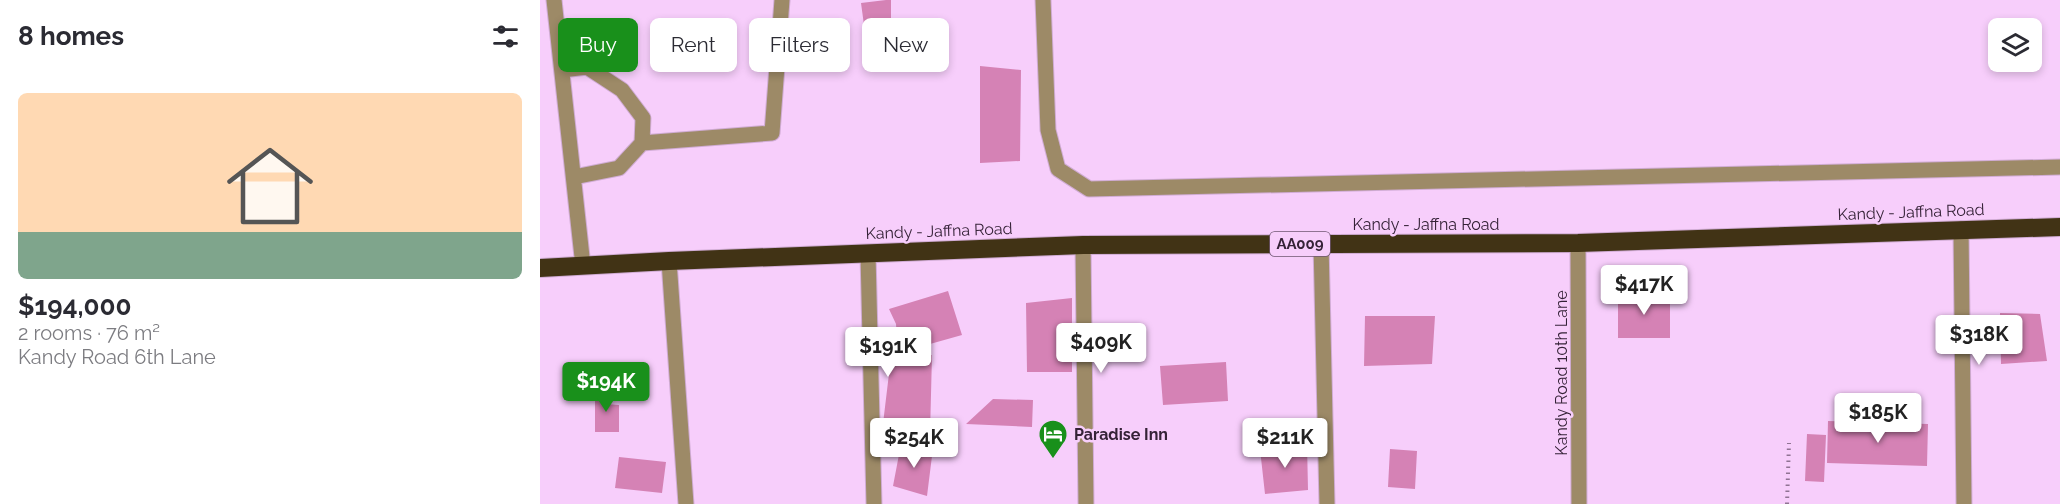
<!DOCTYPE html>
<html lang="en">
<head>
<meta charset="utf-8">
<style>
	body { margin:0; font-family:Raleway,sans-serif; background:#f2f2f3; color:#2b2b33; height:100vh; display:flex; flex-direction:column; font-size:22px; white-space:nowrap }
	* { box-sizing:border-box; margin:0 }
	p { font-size:20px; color:#7c7c81 }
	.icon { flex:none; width:33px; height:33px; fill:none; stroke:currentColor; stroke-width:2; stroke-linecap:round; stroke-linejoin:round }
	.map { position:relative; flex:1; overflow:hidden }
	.drawer { display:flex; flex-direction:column; background:#fff; width:540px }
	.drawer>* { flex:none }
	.hud { position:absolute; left:18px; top:18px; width:570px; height:54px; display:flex; gap:12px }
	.tools { position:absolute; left:1448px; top:18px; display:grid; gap:12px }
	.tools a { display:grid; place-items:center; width:54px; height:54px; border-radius:9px; background:#fff; box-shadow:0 3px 9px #0003; font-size:30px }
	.price { position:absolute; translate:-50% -51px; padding:0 14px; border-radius:6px; background:#fff; color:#222; font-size:20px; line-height:39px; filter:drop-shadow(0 2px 3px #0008) }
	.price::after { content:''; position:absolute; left:50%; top:36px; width:18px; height:14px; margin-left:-9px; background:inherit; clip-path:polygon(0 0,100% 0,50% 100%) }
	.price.current { background:#19901b; color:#fff }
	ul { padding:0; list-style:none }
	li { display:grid; align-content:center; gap:12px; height:318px; padding:0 18px }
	li span { display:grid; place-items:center; height:186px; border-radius:9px; color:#555 }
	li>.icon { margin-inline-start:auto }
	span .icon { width:108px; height:108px; fill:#fffc; stroke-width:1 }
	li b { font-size:26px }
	h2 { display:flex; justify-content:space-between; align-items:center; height:72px; padding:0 18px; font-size:26px }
	.pill { padding:0 21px; border-radius:9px; background:#fff; box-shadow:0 3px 9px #0003; font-size:21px; line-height:54px }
	.pill.current { background:#19901b; color:#fff }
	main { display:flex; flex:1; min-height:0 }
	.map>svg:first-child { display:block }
	.building { fill:#d582b5 }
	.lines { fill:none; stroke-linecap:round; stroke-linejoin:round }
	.minor-casing { stroke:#d0acd4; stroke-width:17 }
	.highway-casing { stroke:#d0acd4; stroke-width:20 }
	.path { stroke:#907393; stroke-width:4; stroke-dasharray:1.5 4.5; stroke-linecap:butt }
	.minor { stroke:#9d8a67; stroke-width:15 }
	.highway { stroke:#413315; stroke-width:18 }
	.labels { text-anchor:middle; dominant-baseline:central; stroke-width:5; stroke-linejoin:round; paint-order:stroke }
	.shield { fill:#f7cefb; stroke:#6f5672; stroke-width:1.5 }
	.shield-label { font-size:15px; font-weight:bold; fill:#352237 }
	.street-label { font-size:16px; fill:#352237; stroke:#f7cefb }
	.poi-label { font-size:16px; font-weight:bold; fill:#352237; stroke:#f7cefb; text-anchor:start }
</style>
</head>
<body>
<main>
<section class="drawer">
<h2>8 homes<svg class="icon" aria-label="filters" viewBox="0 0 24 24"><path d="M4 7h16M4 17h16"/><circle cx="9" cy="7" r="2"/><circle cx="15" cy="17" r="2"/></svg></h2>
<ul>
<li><span style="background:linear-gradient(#ffd9b3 75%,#7fa58c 0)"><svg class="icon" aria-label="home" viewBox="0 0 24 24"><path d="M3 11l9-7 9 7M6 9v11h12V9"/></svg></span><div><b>$194,000</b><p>2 rooms · 76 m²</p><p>Kandy Road 6th Lane</p></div></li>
</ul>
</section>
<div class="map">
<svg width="1520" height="504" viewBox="0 0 1520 504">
	<rect width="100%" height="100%" fill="#f7cefb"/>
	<path class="building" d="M346 0H351V21L324 25 321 3Z
		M440 66 481 70 480 161 440 163Z
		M408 291 422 335 358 353 356 324 349 309Z
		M1078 293 1130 294V338H1078Z
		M532 298V372H487L486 303Z
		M1460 313 1500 314 1507 361 1461 364Z
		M825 316H895L892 364 824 366Z
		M392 355 390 434 342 432 351 357Z
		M686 362 688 401 623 405 620 366Z
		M55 386 70 391 66 404 79 405V432H55Z
		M453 399 493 400 492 427 426 424Z
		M1288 421 1388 424 1387 466 1287 463Z
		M1267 434 1286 435 1284 482 1265 481Z
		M767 443 768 490 725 494 720 449Z
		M361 444 393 448 387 496 353 486Z
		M850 449 877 451 875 489 848 487Z
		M79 457 126 462 122 493 75 488Z"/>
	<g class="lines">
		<g class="minor-casing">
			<path id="minor" d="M14 0 43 266
				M503 0 508 130 518 169 549 189 1520 167
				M22 70 47 67 82 90 103 118 102 143 79 168 34 177
				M102 143 232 133 242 0
				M1421 229 1424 504
				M1038 243 1039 504
				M781 244 787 504
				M543 245 546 504
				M328 254 334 504
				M129 261 146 504"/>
		</g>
		<g class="highway-casing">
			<path id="highway" d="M0 268 129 261 543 245 1038 243 1520 227"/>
		</g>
		<path class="path" d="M1247 504 1249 443"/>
		<use href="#minor" class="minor"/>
		<use href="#highway" class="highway"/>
	</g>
	<defs>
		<g id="hotel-pin" transform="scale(1.5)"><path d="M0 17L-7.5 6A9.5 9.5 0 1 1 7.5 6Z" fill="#19901b" stroke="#f7cefb"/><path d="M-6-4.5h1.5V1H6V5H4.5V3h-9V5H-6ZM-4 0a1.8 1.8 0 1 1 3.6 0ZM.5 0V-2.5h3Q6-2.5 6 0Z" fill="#fff"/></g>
	</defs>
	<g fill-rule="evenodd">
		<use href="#hotel-pin" x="513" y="434"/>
	</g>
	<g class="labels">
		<rect class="shield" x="730" y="232" width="60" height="24" rx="4.5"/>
		<g class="shield-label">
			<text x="760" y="244">AA009</text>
		</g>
		<g class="street-label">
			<text transform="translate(1371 212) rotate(-2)">Kandy - Jaffna Road</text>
			<text x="886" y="224">Kandy - Jaffna Road</text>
			<text transform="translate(399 231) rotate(-2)">Kandy - Jaffna Road</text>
			<text transform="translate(1021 373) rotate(-90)">Kandy Road 10th Lane</text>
		</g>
		<g class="poi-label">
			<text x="534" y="434">Paradise Inn</text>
		</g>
	</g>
</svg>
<div class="tools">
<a><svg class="icon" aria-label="layers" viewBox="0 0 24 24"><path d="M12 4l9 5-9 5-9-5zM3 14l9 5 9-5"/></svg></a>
</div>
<b class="price" style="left:1104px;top:316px">$417K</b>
<b class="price" style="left:1439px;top:366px">$318K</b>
<b class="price" style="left:561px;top:374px">$409K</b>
<b class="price" style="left:348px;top:378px">$191K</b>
<b class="price current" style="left:66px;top:413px">$194K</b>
<b class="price" style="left:1338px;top:444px">$185K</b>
<b class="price" style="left:374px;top:469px">$254K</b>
<b class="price" style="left:745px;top:469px">$211K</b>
<div class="hud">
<a class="pill current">Buy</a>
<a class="pill">Rent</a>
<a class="pill">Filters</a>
<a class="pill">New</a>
</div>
</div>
</main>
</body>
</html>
